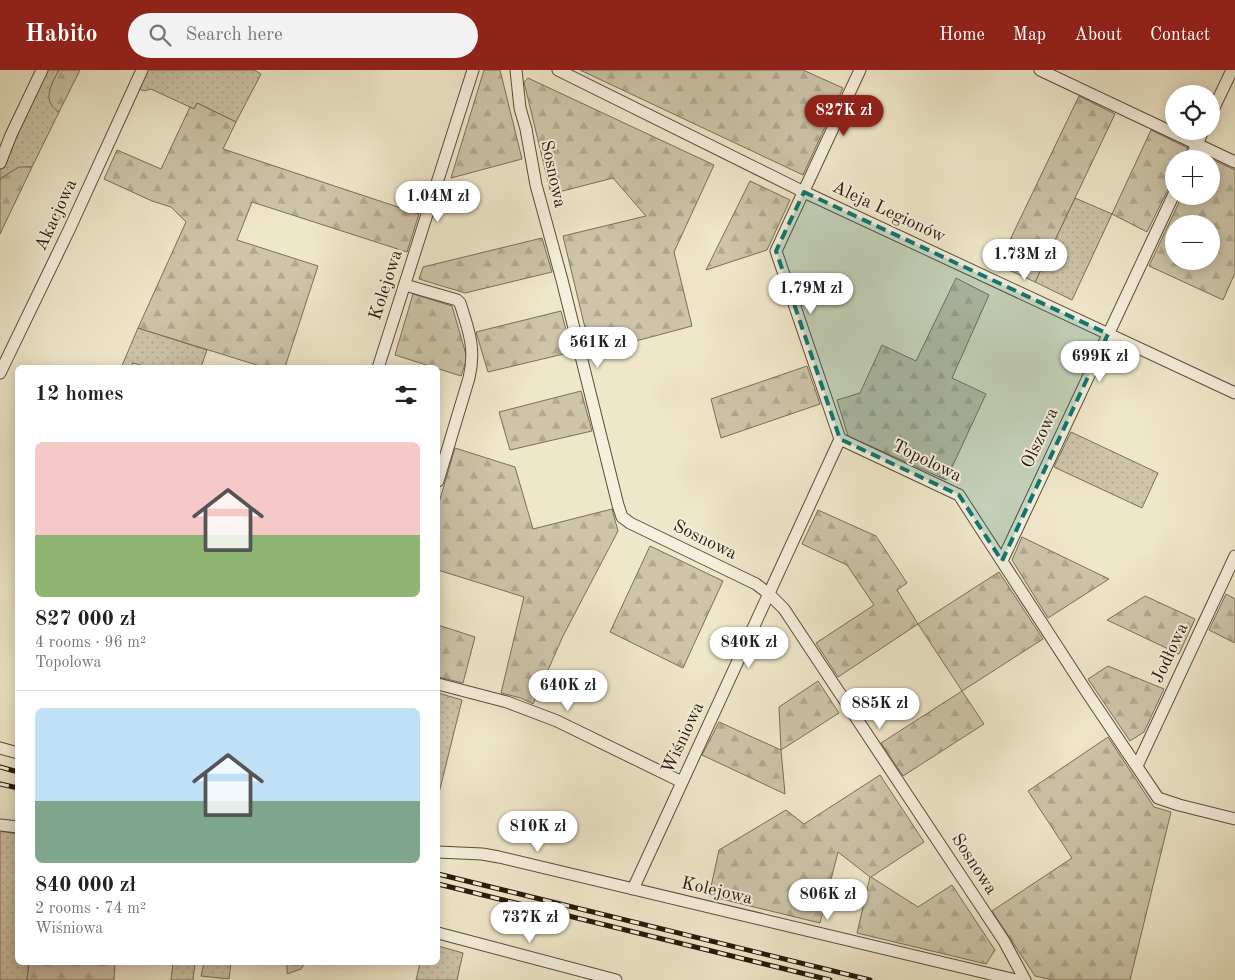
<!DOCTYPE html>
<html lang="en">
<head>
<meta charset="utf-8">
<style>
	body { margin:0; font-family:"Old Standard TT",serif; background:#f2f2f2; color:#222; height:100vh; display:flex; flex-direction:column; font-size:19px; white-space:nowrap }
	* { box-sizing:border-box; margin:0 }
	p { font-size:16px; color:#767676 }
	.icon { flex:none; width:28px; height:28px; fill:none; stroke:currentColor; stroke-width:2; stroke-linecap:round; stroke-linejoin:round }
	.map { position:relative; flex:1; overflow:hidden }
	.side { position:absolute; left:15px; top:295px; width:425px; height:600px; display:flex; flex-direction:column; background:#fff; border-radius:8px; box-shadow:0 2px 12px #0003 }
	.side>* { flex:none }
	.fabs { position:absolute; left:1165px; top:15px; display:grid; gap:10px }
	.fabs a { display:grid; place-items:center; width:55px; height:55px; border-radius:50%; background:#fff; box-shadow:0 2px 12px #0003; font-size:25px }
	.price { position:absolute; translate:-50% -42px; padding:0 11px; border-radius:18px; background:#fff; color:#222; font-size:16px; line-height:32px; filter:drop-shadow(0 1px 2px #0008) }
	.price::after { content:''; position:absolute; left:50%; top:30px; width:15px; height:11px; margin-left:-8px; background:inherit; clip-path:polygon(0 0,100% 0,50% 100%) }
	.price.active { background:#8f2418; color:#fff }
	ul { padding:0; list-style:none }
	li { display:grid; align-content:center; gap:10px; height:265px; padding:0 20px }
	li+li { border-top:1px solid #e0e0e0 }
	li span { display:grid; place-items:center; height:155px; border-radius:8px; color:#555 }
	li>.icon { margin-inline-start:auto }
	span .icon { width:90px; height:90px; fill:#fffc; stroke-width:1 }
	li b { font-size:21px }
	h2 { display:flex; justify-content:space-between; align-items:center; height:60px; padding:0 20px; font-size:21px }
	header { display:flex; align-items:center; gap:30px; box-sizing:border-box; height:70px; padding:0 25px; background:#8f2418; color:#fff }
	header strong { font-size:24px }
	nav { display:flex; gap:28px; margin-inline-start:auto; font-size:18px }
	.search { width:350px; height:45px; background:#f2f2f2; display:flex; align-items:center; gap:12px; box-sizing:border-box; padding:0 18px; border-radius:28px; color:#767676; font-size:19px }
	.map>svg:first-child { display:block }
	.grass { fill:url(#grass-dots); stroke:#7a6f59 }
	.forest { fill:url(#forest-firs); stroke:#7a6f59; fill-rule:evenodd }
	.lines { fill:none; stroke-linecap:round; stroke-linejoin:round }
	.minor-casing { stroke:#584d39; stroke-width:13 }
	.minor { stroke:#f5efdd; stroke-width:11 }
	.rail-casing { stroke:#261a09; stroke-width:5 }
	.rail { stroke:#f5efdd; stroke-width:3; stroke-dasharray:9; stroke-linecap:butt }
	.marked { fill:#0f766e; fill-opacity:0.2; stroke:#0f766e; stroke-width:4; stroke-dasharray:10 6; stroke-linejoin:round }
	.labels { text-anchor:middle; dominant-baseline:central; stroke-width:4; stroke-linejoin:round; paint-order:stroke }
	.street-label { font-size:18px; fill:#261a09; stroke:#f5efdd }
</style>
</head>
<body>
<header>
<strong>Habito</strong>
<div class="search"><svg class="icon" aria-label="search" viewBox="0 0 24 24"><circle cx="10" cy="10" r="6"/><path d="M15 15l6 6"/></svg>Search here</div>
<nav><a>Home</a><a>Map</a><a>About</a><a>Contact</a></nav>
</header>
<div class="map">
<svg width="1235" height="910" viewBox="0 0 1235 910">
	<defs>
		<pattern id="grass-dots" width="8" height="8" patternUnits="userSpaceOnUse" patternTransform="scale(1.25)"><rect width="8" height="8" fill="#cdc4a9"/><path d="M2 2h.1M6 6h.1" fill="none" stroke="#b0a890" stroke-width="1.8" stroke-linecap="round"/></pattern>
		<pattern id="forest-firs" width="22" height="20" patternUnits="userSpaceOnUse" patternTransform="scale(1.25)"><rect width="22" height="20" fill="#cdc4a9"/><path d="M5 1l3.5 6h-7zM16 11l3.5 6h-7z" fill="#b0a890"/></pattern>
	</defs>
	<rect width="100%" height="100%" fill="#efe7ca"/>
	<filter id="stains"><feTurbulence type="fractalNoise" baseFrequency=".004" numOctaves="4"/><feColorMatrix values="0 0 0 0 .2 0 0 0 0 .09 0 0 0 0 .02 0 0 0 .5 -.17"/></filter>
	<radialGradient id="worn" r=".72"><stop offset=".6" stop-color="#630" stop-opacity="0"/><stop offset="1" stop-color="#630" stop-opacity=".3"/></radialGradient>
	<path class="grass" d="M47 0H59C51 15 42 31 59 42L32 97H27L1 108 0 111V98Z
		M146 0H254L261 4 236 52 197 33 194 39 151 19 144 21 137 18Z
		M1075 128 1112 144 1072 230 1035 212Z
		M138 258 207 280 201 297H148L133 293 131 297 121 298Z
		M1071 362 1158 403 1142 438 1054 397Z
		M438 623 462 630 438 727Z
		M0 761 17 764 18 892 29 893 27 910H0Z
		M438 876 463 883 457 910H416L420 893 438 892Z
		M173 893H195L193 910H171Z
		M204 893H231L229 909 201 906Z"/>
	<path class="forest" d="M59 0H80L59 42C41 31 51 15 59 0Z
		M484 0H500L522 89 451 108Z
		M580 0H803L843 18 803 105Z
		M528 8 714 95 674 182 692 256 591 283 563 166 646 146 613 108 551 124 524 12Z
		M1079 26 1115 44 1035 212 998 195Z
		M197 33 236 52 223 79 419 144 407 182 252 132 237 170 318 196 285 297H263L138 258 186 152 171 137 152 131 104 109 117 80 161 99 190 37 194 39Z
		M1151 60 1188 78 1182 89H1174V107L1147 162 1112 144Z
		M1211 89 1235 100V203L1223 230 1149 196 1182 126H1211ZM1174 154H1211V191H1174Z
		M19 97H32L0 164V111L1 108Z
		M750 111 790 130 767 180 706 200Z
		M542 168 552 202 465 223 419 209 423 197Z
		M956 208 989 225 952 308 986 324 946 410 848 366 837 330 860 323 882 275 916 291Z
		M413 224 452 236 467 288 461 306 395 285Z
		M561 241 572 282 488 302 476 262Z
		M807 296 820 334 721 368 711 329Z
		M581 321 592 361 510 380 499 342Z
		M455 378 515 397 533 459 612 439 618 461 563 566 533 634 521 628 501 623 524 527 438 500V436Z
		M818 440 876 466 907 513 897 520 918 554 999 502 1043 569 962 621 984 654 903 706 881 673 962 621 918 554 838 607 816 573 874 535 847 495 802 474Z
		M1022 467 1109 509 1048 548 1012 490Z
		M650 476 723 511 683 598 610 562Z
		M1226 524 1235 529V573L1209 560Z
		M1145 526 1195 549 1179 584 1107 550Z
		M438 555 475 567 463 613 438 607Z
		M1108 596 1164 619 1144 662 1130 671 1088 609Z
		M818 611 839 643 781 680 785 724 702 685 719 652 781 680 779 637Z
		M1108 667 1154 737 1171 742 1130 910H1052L1035 906 992 841 1072 788 1028 721Z
		M880 705 924 772 871 807 918 837 952 815 995 880 986 894 857 863 870 807 838 782 820 853 709 826 719 780 786 740 804 754Z
		M29 893H115L114 910H27Z
		M287 893V892L305 893 301 899 287 904Z"/>
	<g class="lines">
		<g class="minor-casing">
			<path id="minor" d="M516 0 520 38 526 59 536 115 562 210 618 435 622 447 630 453 756 514 769 524 784 539 1004 871 1025 910
				M558 0 804 122 1235 323
				M860 0 776 181 840 369 959 425 1086 621 1158 728 1179 735 1235 749
				M1040 0 1235 92
				M1211 44 1232 0
				M1190 89 1203 61
				M0 93 11 65 42 0
				M405 215 457 230 460 233C469 261 476 279 469 308L438 411
				M378 298 473 0
				M0 303 69 160 142 0
				M1002 491 1174 124
				M438 614 507 632 557 651 682 712
				M0 678 18 683
				M1137 696 1235 486
				M0 755 18 757
				M438 782 482 784 499 787 1016 910
				M633 819 840 369
				M438 863 616 910"/>
		</g>
		<use href="#minor" class="minor"/>
		<g class="rail-casing">
			<path id="rail" d="M0 697 18 702
				M0 714 18 718
				M438 804 870 910
				M438 814 830 910"/>
		</g>
		<use href="#rail" class="rail"/>
	</g>
	<path class="marked" d="M804 122 1108 264 1002 491 959 425 840 369 776 181Z"/>
	<g class="labels">
		<g class="street-label">
			<text transform="translate(553 104) rotate(78)">Sosnowa</text>
			<text transform="translate(889 142) rotate(25)">Aleja Legionów</text>
			<text transform="translate(56 145) rotate(-65)">Akacjowa</text>
			<text transform="translate(386 215) rotate(-72)">Kolejowa</text>
			<text transform="translate(1040 368) rotate(-65)">Olszowa</text>
			<text transform="translate(927 391) rotate(26)">Topolowa</text>
			<text transform="translate(705 470) rotate(26)">Sosnowa</text>
			<text transform="translate(1170 583) rotate(-65)">Jodłowa</text>
			<text transform="translate(683 668) rotate(-65)">Wiśniowa</text>
			<text transform="translate(974 794) rotate(57)">Sosnowa</text>
			<text transform="translate(717 821) rotate(13)">Kolejowa</text>
		</g>
	</g>
	<rect width="100%" height="100%" filter="url(#stains)"/>
	<rect width="100%" height="100%" fill="url(#worn)"/>
</svg>
<div class="fabs">
<a><svg class="icon" aria-label="locate" viewBox="0 0 24 24"><circle cx="12" cy="12" r="6"/><path d="M12 2v4M12 18v4M2 12h4M18 12h4"/></svg></a>
<a>+</a>
<a>−</a>
</div>
<b class="price active" style="left:844px;top:67px">827K zł</b>
<b class="price" style="left:438px;top:153px">1.04M zł</b>
<b class="price" style="left:1025px;top:211px">1.73M zł</b>
<b class="price" style="left:811px;top:245px">1.79M zł</b>
<b class="price" style="left:598px;top:299px">561K zł</b>
<b class="price" style="left:1100px;top:313px">699K zł</b>
<b class="price" style="left:749px;top:599px">840K zł</b>
<b class="price" style="left:568px;top:642px">640K zł</b>
<b class="price" style="left:880px;top:660px">885K zł</b>
<b class="price" style="left:538px;top:783px">810K zł</b>
<b class="price" style="left:828px;top:851px">806K zł</b>
<b class="price" style="left:530px;top:874px">737K zł</b>
<section class="side">
<h2>12 homes<svg class="icon" aria-label="filters" viewBox="0 0 24 24"><path d="M4 7h16M4 17h16"/><circle cx="9" cy="7" r="2"/><circle cx="15" cy="17" r="2"/></svg></h2>
<ul>
<li><span style="background:linear-gradient(#f6c9c9 60%,#8fb573 0)"><svg class="icon" aria-label="home" viewBox="0 0 24 24"><path d="M3 11l9-7 9 7M6 9v11h12V9"/></svg></span><div><b>827 000 zł</b><p>4 rooms · 96 m²</p><p>Topolowa</p></div></li>
<li><span style="background:linear-gradient(#bfe0f5 60%,#7fa58c 0)"><svg class="icon" aria-label="home" viewBox="0 0 24 24"><path d="M3 11l9-7 9 7M6 9v11h12V9"/></svg></span><div><b>840 000 zł</b><p>2 rooms · 74 m²</p><p>Wiśniowa</p></div></li>
</ul>
</section>
</div>
</body>
</html>
